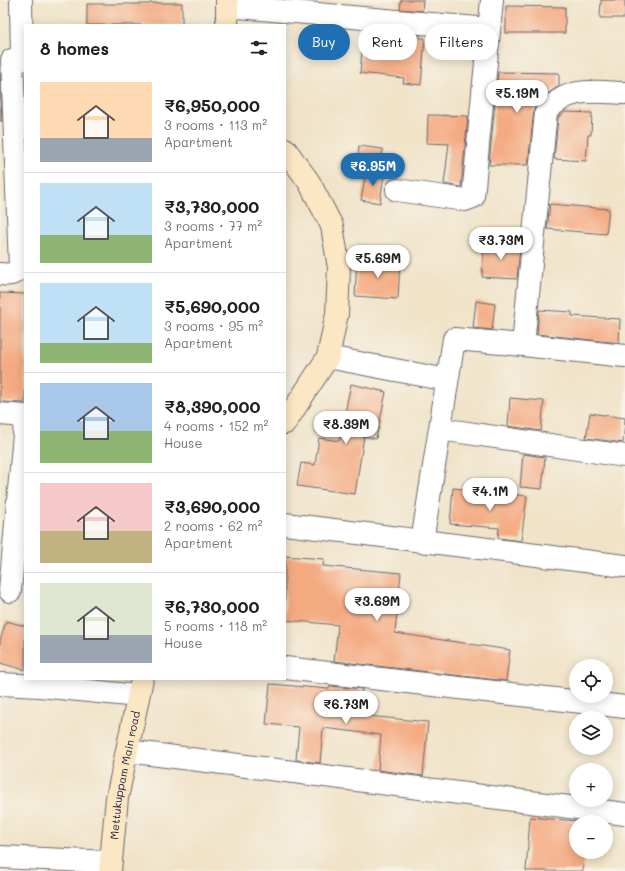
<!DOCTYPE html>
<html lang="en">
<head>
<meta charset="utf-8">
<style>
	body { margin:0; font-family:Mali,sans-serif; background:#f2f2f2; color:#202124; height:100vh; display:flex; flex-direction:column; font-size:15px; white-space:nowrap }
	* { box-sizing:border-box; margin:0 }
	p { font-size:13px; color:#757577 }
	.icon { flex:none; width:22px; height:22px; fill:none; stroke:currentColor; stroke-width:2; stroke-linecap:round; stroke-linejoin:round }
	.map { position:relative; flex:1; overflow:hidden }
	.sheet { position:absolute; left:24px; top:24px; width:262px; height:656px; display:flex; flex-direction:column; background:#fff; border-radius:0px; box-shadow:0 2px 10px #0003 }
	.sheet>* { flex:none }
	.banner { position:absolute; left:298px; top:24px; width:267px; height:36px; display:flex; gap:8px }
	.tools { position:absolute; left:569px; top:659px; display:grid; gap:8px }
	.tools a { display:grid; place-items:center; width:44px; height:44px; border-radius:50%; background:#fff; box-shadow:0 2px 10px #0003; font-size:20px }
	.price { position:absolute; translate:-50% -34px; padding:0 9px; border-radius:14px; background:#fff; color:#222; font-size:13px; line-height:26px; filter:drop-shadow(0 1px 2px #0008) }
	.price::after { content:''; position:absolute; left:50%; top:24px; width:12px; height:9px; margin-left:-6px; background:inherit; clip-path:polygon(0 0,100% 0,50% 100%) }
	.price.on { background:#1f6fb2; color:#fff }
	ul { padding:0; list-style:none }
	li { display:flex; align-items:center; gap:12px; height:100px; padding:0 16px }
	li+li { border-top:1px solid #e0e0e0 }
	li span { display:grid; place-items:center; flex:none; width:112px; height:80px; border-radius:0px; color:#555 }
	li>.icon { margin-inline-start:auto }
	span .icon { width:48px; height:48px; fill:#fffc; stroke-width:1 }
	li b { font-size:17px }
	h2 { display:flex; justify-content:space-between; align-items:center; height:48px; padding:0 16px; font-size:17px }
	.tag { padding:0 14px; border-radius:18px; background:#fff; box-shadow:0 2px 10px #0003; font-size:14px; line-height:36px }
	.tag.on { background:#1f6fb2; color:#fff }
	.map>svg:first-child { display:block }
	.building { fill:#f4aa81 }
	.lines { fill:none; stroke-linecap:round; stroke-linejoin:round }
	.street-casing { stroke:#6a666c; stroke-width:24 }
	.secondary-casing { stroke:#6a666c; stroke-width:24 }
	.street { stroke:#fff; stroke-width:22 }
	.secondary { stroke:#fbe7c3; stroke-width:22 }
	.labels { text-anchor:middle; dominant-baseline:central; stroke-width:3; stroke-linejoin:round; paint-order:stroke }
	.street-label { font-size:11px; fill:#22223b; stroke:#f7f3e8 }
</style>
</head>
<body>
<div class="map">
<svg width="625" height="871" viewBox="0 0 625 871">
	<rect width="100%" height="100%" fill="#f7f3e8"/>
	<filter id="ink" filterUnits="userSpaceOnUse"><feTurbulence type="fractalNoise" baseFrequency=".025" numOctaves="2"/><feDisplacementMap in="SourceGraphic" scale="8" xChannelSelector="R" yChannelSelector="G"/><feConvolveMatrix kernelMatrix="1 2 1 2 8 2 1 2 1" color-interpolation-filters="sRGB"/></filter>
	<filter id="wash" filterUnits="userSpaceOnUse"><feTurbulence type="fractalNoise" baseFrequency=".012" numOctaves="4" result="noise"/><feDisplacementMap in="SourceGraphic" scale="16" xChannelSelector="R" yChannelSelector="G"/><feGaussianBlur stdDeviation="0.9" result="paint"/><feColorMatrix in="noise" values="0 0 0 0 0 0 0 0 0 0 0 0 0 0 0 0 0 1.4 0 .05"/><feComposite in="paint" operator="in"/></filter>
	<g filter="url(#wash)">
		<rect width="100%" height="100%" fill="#f0e3c8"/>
		<g id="blocks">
			<path class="building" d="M401 0H423L422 11 400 9Z
				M601 0H625V18H600Z
				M150 3H182V25H87V4H150Z
				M506 6 565 7V33H506Z
				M364 31 420 35V38H425L421 85 403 83 404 78 360 73Z
				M498 72 559 73V86L546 95 537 103 534 110 528 165H489Z
				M0 73 2 121H0Z
				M565 112 592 113 591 135H588L586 161 554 159 558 118Z
				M428 115 468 116 461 187 444 184 449 144 427 143Z
				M359 146 383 149 381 167 357 164Z
				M366 172 384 174 380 203 361 200Z
				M550 204 609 209 606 234 547 229Z
				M484 243 520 246 517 279 482 277Z
				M357 259 400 262 398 299 355 296Z
				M0 293 25 294V403L0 402Z
				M476 301 495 304 492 330 473 328Z
				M539 310 572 312V316L620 319 619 343 537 334Z
				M351 384 386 392 376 439 364 436 355 494 297 486 301 463 315 465 319 438 339 441Z
				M510 398 544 401 541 431 508 426Z
				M590 413 625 418 623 443 586 438Z
				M523 454 545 457 542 489 520 487Z
				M453 488 527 496 521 541 498 538 499 528 450 524Z
				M285 556 324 559 323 566 401 573 395 633 510 650 506 681 334 661 338 625 285 620Z
				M6 621 25 626V670L0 663V641Z
				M270 684 329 689 330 686 362 689 358 715 428 722 423 776 378 770 381 735 323 728 320 763 296 760 299 727 266 724Z
				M530 817 587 822H576V852H584L583 871H526Z"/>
		</g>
	</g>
	<g filter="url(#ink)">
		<use href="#blocks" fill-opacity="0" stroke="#6a666c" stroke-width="1"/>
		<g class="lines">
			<g class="street-casing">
				<path id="street" d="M21 0 22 60
					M227 6 489 29
					M397 190 465 200 473 197 492 0
					M0 274C9 275 15 275 20 267L12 60
					M523 345 625 356
					M328 357 447 380
					M0 414 25 416
					M440 429 625 456
					M285 524 625 566
					M422 542 454 339 523 345 546 112C568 86 594 92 625 93
					M10 591 25 423
					M285 668 625 707
					M0 684 40 686 138 696
					M127 751 625 814
					M0 857 110 862"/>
			</g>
			<g class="secondary-casing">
				<g id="secondary">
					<path d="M227 25V0"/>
					<path d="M285 149 309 182 332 226 339 268 337 314 328 357 285 423"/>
					<path id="s1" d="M110 871 117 798 142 679"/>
				</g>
			</g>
			<use href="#street" class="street"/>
			<use href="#secondary" class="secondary"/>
		</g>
	</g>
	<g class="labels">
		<g class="street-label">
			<text stroke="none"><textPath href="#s1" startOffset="97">Mettukuppam Main road</textPath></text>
		</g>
	</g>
</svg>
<div class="tools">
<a><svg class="icon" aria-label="locate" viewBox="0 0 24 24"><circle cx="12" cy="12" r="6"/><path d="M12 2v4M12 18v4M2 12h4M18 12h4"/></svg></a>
<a><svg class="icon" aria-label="layers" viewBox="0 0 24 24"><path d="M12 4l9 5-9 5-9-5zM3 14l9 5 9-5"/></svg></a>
<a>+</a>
<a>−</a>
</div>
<b class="price" style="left:517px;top:114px">₹5.19M</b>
<b class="price on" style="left:373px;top:187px">₹6.95M</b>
<b class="price" style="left:501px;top:261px">₹3.73M</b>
<b class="price" style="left:378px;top:279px">₹5.69M</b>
<b class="price" style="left:346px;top:445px">₹8.39M</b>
<b class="price" style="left:490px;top:512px">₹4.1M</b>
<b class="price" style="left:377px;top:622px">₹3.69M</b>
<b class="price" style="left:346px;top:725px">₹6.73M</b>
<div class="banner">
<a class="tag on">Buy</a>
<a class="tag">Rent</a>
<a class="tag">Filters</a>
</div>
<section class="sheet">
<h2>8 homes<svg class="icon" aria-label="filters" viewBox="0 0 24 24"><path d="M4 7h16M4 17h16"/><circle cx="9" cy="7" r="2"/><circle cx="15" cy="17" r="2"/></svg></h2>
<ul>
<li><span style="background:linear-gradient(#ffd9b3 70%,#9aa5b1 0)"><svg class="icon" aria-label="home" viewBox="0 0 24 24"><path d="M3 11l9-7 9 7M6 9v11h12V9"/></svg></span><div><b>₹6,950,000</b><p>3 rooms · 113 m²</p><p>Apartment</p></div></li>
<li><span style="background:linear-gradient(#bfe0f5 65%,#8fb573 0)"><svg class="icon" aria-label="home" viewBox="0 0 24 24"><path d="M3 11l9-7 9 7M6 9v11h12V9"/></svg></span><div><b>₹3,730,000</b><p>3 rooms · 77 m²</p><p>Apartment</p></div></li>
<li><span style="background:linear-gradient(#bfe0f5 75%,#8fb573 0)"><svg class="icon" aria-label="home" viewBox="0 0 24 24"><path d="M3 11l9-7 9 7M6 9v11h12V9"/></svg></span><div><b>₹5,690,000</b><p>3 rooms · 95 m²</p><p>Apartment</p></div></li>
<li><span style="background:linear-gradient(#a9c7e8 60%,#8fb573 0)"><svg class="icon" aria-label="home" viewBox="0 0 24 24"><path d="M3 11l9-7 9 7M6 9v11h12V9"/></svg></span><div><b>₹8,390,000</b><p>4 rooms · 152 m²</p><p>House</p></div></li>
<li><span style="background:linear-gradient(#f6c9c9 60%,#c2b280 0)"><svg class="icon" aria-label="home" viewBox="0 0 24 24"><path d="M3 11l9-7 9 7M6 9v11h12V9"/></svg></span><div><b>₹3,690,000</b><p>2 rooms · 62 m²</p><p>Apartment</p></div></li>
<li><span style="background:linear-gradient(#dfe7d0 65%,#9aa5b1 0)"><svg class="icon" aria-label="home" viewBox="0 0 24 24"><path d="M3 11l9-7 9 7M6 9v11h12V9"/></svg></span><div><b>₹6,730,000</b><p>5 rooms · 118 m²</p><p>House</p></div></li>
</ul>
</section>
</div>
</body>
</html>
